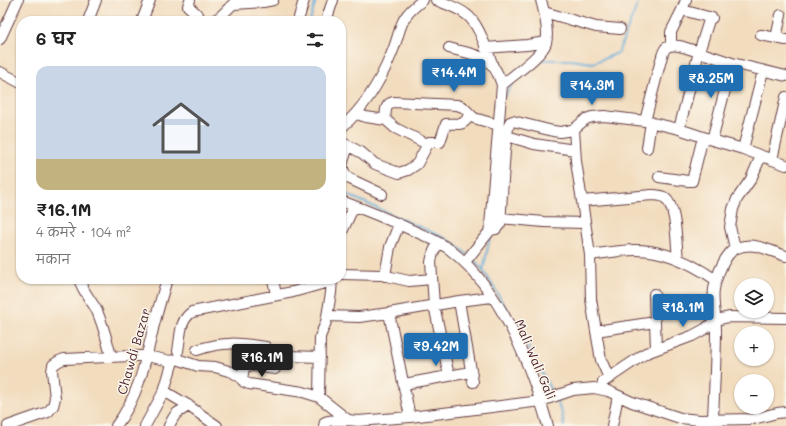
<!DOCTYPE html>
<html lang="hi">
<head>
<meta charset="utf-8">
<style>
	body { margin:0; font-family:Mali,"Playpen Sans Deva",sans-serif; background:#f6f6f6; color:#222; height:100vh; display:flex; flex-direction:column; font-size:15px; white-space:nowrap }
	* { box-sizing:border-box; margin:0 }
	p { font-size:13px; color:#767676 }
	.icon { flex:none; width:22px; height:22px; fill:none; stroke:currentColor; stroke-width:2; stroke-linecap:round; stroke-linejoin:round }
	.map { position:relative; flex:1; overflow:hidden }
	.sheet { position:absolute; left:16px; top:16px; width:330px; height:268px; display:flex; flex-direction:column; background:#fff; border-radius:16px; box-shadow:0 1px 3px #0004 }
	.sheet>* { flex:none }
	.buttons { position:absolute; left:734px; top:278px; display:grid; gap:8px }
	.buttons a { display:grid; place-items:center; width:40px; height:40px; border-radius:50%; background:#fff; box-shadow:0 1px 3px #0004; font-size:20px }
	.price { position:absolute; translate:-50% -34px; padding:0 9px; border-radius:4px; background:#1f6fb2; color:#fff; font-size:13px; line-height:26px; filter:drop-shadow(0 1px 2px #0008) }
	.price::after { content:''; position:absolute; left:50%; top:24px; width:12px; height:9px; margin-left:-6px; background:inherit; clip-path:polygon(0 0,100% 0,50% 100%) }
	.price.on { background:#222; color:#fff }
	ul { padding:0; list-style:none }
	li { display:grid; align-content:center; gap:8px; height:212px; padding:0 20px }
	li+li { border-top:1px solid #e0e0e0 }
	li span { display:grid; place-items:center; height:124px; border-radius:12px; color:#555 }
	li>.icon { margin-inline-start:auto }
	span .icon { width:72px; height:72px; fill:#fffc; stroke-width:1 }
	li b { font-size:17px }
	h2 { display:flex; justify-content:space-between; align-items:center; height:48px; padding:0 20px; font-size:17px }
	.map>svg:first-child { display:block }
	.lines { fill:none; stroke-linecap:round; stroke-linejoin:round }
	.stream { stroke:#5ea9d6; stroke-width:2 }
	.minor-casing { stroke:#633b41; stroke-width:12 }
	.minor { stroke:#fff; stroke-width:10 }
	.labels { text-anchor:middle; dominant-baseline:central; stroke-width:3; stroke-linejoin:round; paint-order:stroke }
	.street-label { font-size:13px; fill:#4a1f2b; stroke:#fbf7ec }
</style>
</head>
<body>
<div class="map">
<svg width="786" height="426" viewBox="0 0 786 426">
	<rect width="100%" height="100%" fill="#fbf7ec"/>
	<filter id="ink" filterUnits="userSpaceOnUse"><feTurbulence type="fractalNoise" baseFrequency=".025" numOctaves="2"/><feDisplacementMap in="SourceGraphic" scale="8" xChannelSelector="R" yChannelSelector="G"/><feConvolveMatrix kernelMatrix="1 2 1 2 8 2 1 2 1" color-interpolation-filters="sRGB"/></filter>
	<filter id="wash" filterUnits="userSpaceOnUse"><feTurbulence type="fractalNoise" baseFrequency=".012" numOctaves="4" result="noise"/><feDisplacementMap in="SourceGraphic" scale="16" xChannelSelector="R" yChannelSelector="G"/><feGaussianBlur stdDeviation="0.9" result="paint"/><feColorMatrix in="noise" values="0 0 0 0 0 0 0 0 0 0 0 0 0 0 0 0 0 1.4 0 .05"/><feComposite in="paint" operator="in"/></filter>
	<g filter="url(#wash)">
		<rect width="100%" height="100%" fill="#f2dcbe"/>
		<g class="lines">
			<path class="stream" d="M310 21 316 0
				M538 60H570L593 63 618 53 639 0
				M505 96 513 82
				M341 192 449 240 467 254
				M472 258C484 268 492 285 500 298 519 330 536 359 552 393
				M483 271 490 237
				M556 400 562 414 564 426"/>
		</g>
	</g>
	<g filter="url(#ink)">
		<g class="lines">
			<g class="minor-casing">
				<path id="minor" d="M190 0 188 6 198 15 201 21
					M436 0C446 4 459 8 467 15 479 24 486 49 492 63
					M686 0 682 10 712 18
					M234 4 263 2 273 0
					M544 12 596 27 620 29
					M88 21 96 0
					M142 21 150 0
					M213 21 221 16 237 0
					M298 21 304 0
					M326 21 333 0
					M761 35 786 40
					M776 38 781 15
					M0 39 18 0
					M671 46V32L682 10
					M449 48C477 56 493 54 502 85L490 226 489 232
					M485 48 527 45 546 42
					M0 72 21 83
					M502 85C513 75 542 56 546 43 549 32 544 11 541 0
					M357 114 366 117 386 120 395 128 427 144
					M386 120C385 113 385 104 393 102L457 105 463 107 474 118 498 125
					M645 121 662 56C663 53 664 49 667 47 675 42 691 50 699 52L710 17
					M341 128C363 109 380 82 391 55 403 28 396 20 423 0
					M574 129 576 161 590 255 591 299 596 331 601 360 609 378
					M679 129 699 52 732 63 786 76
					M507 136 534 144 575 150
					M712 140 732 63
					M341 142 362 153 375 164 399 173 408 170 417 164 429 142H440L446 124C458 122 461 129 470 115
					M348 146 342 165 344 172 348 178 382 194
					M647 148 651 122
					M743 149 763 71
					M772 160 786 97
					M659 177 688 181H692L703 137
					M341 201C366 210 390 220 414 231 426 236 438 241 449 249 501 288 531 366 548 426
					M582 201 652 195C656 195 661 195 665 198 677 207 676 244 678 259
					M500 218 544 222 585 223
					M341 234 354 206
					M438 243 433 253 431 262 434 305 449 376
					M735 248 730 227 733 209 737 199 751 179 761 156
					M590 255C605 253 621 250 636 250 665 250 693 264 716 280
					M465 262 489 232 490 230 496 229 500 224 505 150 508 128 510 122 513 121 553 131 560 132 567 131 574 129 586 119 592 117 604 116 645 121 679 129 712 140 743 149 786 165
					M341 274 382 275 409 281 432 279
					M385 276 390 247 399 224
					M79 279C82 290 90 299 96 309 103 324 107 340 111 356
					M273 279 276 295
					M654 294 656 349
					M459 301 473 382
					M327 316 359 317 389 313
					M596 331 655 322
					M197 350C224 341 239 343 266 347
					M178 351C181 335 179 321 192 312L293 292 332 281
					M289 356 320 357
					M242 380 244 367 246 365 275 369
					M603 382 646 353 692 336 705 329 716 320 729 317 786 318
					M404 384 471 372
					M164 391 186 404 217 426
					M319 397 320 337 326 322 331 293 332 279
					M410 417 389 313 459 301 492 297
					M713 420C714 390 716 359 716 329 716 315 712 302 714 289 716 278 725 252 737 248 755 241 769 251 786 256
					M8 426 48 412 53 406 55 398 52 371 53 365 59 361 64 359 130 356H147L170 361 177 359 198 366 215 367 232 372 240 377 244 382 249 384 303 392 319 397 348 420 358 421 410 417 541 401 573 390 594 388 608 391 632 402 680 418 700 420 753 419 777 413 786 412
					M116 426C138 397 145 364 153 329 157 312 162 296 167 279
					M145 426 164 391 173 361
					M169 426C171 422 173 417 177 413 181 410 184 410 188 405
					M324 426 325 422C332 419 341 421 348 420
					M612 426 618 396"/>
			</g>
			<use href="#minor" class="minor"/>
		</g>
	</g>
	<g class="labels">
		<g class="street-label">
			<text transform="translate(133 351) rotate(-74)">Chawdi Bazar</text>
			<text transform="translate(536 359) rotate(67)">Mali Wali Gali</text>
		</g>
	</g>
</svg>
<div class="buttons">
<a><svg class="icon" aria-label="layers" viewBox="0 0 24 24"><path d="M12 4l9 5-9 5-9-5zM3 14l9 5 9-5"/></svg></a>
<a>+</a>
<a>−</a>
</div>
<b class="price" style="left:454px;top:93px">₹14.4M</b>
<b class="price" style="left:711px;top:99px">₹8.25M</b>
<b class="price" style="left:592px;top:106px">₹14.3M</b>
<b class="price" style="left:683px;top:328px">₹18.1M</b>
<b class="price" style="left:436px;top:367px">₹9.42M</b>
<b class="price on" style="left:262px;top:378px">₹16.1M</b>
<section class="sheet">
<h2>6 घर<svg class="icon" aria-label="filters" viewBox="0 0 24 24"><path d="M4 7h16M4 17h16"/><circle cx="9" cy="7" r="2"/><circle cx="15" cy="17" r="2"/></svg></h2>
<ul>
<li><span style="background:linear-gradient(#c9d6e8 75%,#c2b280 0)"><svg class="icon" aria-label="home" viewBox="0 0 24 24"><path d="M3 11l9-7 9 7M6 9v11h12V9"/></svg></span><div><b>₹16.1M</b><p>4 कमरे · 104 m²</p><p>मकान</p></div></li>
</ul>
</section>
</div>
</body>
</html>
